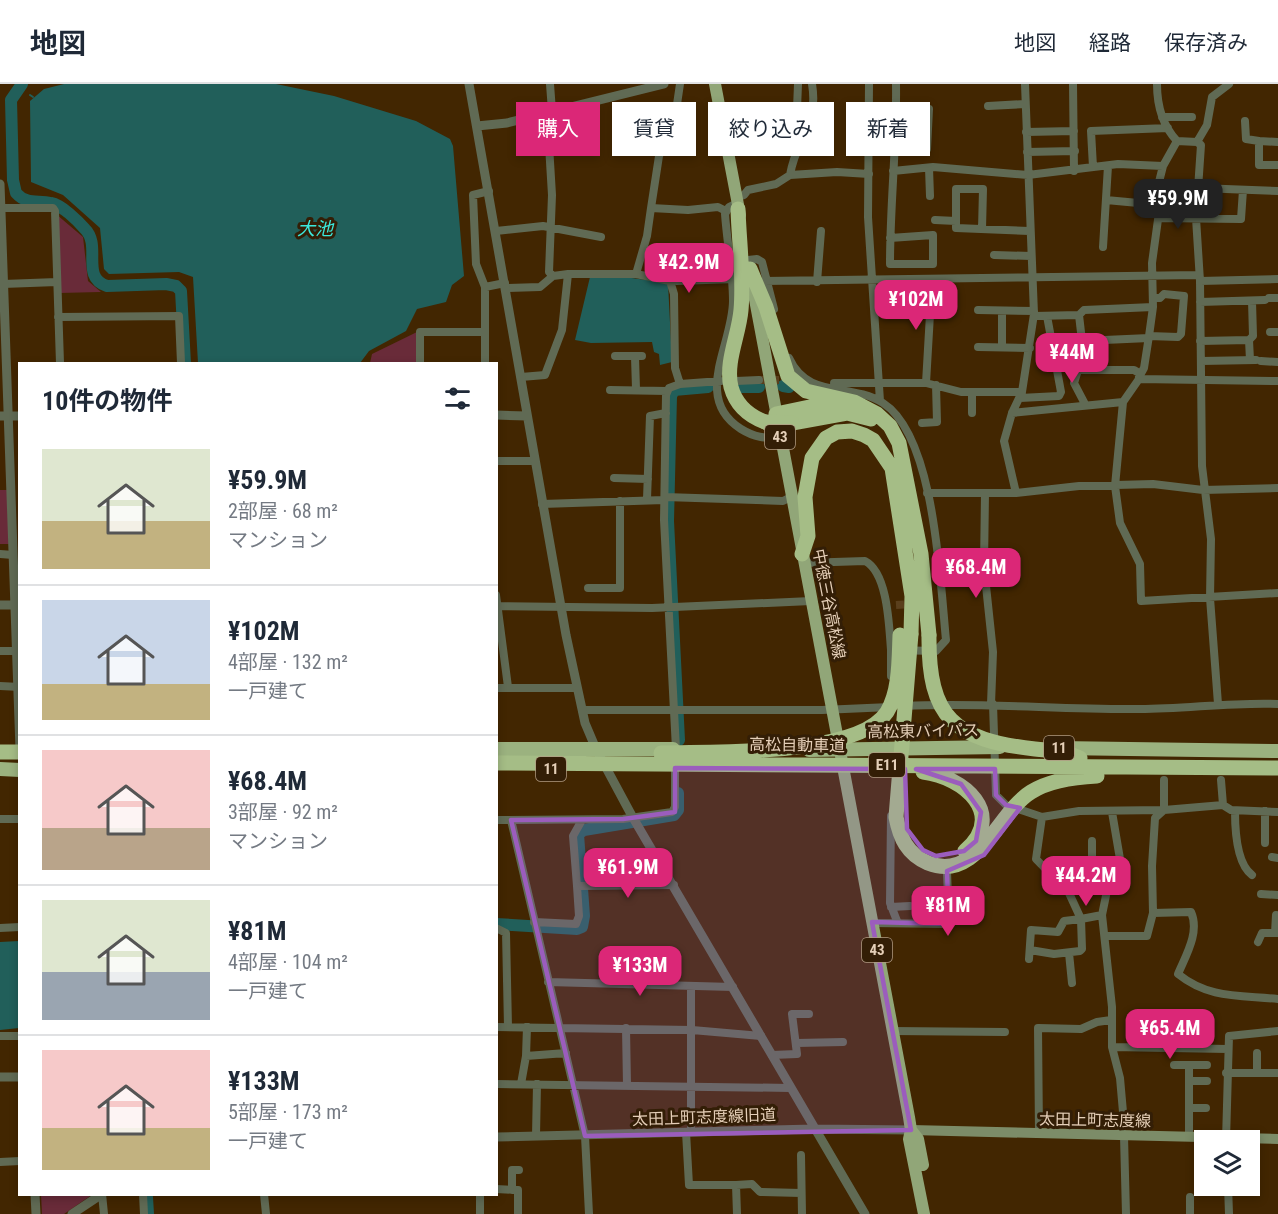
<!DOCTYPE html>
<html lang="ja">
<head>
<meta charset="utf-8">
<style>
	body { margin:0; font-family:"Roboto Condensed","Noto Sans JP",sans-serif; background:#f2f2f3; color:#1f2937; height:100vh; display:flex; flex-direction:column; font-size:22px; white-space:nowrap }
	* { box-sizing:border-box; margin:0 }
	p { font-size:20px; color:#747a83 }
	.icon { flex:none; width:33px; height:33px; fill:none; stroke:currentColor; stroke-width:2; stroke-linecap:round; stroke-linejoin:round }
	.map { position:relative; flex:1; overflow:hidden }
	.details { position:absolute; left:18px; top:278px; width:480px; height:834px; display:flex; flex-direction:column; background:#fff; border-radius:0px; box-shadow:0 3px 9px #0003 }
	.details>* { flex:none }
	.banner { position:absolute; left:516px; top:18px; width:570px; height:54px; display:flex; gap:12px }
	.controls { position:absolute; left:1194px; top:1046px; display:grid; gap:12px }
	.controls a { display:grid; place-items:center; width:66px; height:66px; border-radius:0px; background:#fff; box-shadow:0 3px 9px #0003; font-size:30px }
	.price { position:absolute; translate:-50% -51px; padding:0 14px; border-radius:12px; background:#db2777; color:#fff; font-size:20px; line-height:39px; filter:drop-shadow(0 2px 3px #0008) }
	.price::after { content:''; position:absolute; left:50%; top:36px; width:18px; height:14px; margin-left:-9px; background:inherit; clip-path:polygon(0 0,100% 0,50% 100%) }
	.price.selected { background:#222; color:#fff }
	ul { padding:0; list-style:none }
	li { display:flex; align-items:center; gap:18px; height:150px; padding:0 24px }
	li+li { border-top:2px solid #e0e1e3 }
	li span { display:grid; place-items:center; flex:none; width:168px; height:120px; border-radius:0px; color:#555 }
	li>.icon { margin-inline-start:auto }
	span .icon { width:72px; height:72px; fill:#fffc; stroke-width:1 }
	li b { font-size:26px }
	h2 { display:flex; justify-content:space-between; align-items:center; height:72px; padding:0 24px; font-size:26px }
	.tag { padding:0 21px; border-radius:0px; background:#fff; box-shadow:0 3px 9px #0003; font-size:21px; line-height:54px }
	.tag.selected { background:#db2777; color:#fff }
	header { display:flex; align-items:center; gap:36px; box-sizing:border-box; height:84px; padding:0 30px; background:#fff; border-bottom:2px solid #e0e1e3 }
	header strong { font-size:28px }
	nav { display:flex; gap:33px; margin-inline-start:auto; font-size:21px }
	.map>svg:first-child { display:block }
	.green { fill:#692b39 }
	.water { fill:#215f5a }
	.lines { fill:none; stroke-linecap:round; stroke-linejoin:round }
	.stream { stroke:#215f5a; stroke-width:2 }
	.river { stroke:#215f5a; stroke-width:12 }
	.minor-tunnel { stroke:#5a3f1c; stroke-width:8; stroke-dasharray:8 4; stroke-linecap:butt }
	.minor { stroke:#606a54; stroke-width:8 }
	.tertiary { stroke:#606a54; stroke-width:9 }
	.secondary { stroke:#7c8c68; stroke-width:10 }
	.primary { stroke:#91a678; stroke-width:12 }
	.trunk { stroke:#9bb27f; stroke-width:14 }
	.motorway { stroke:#a5bd86; stroke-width:15 }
	.motorway-bridge { stroke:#a5bd86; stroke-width:15 }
	.marked { fill:#9b5dbd; fill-opacity:0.2; stroke:#9b5dbd; stroke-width:4.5; stroke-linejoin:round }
	.labels { text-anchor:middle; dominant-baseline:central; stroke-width:6; stroke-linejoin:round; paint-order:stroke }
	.shield { fill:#331e06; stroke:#b09a83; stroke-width:1.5 }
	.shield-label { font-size:15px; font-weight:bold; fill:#e5cfb8 }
	.street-label { font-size:16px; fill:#e5cfb8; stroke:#331e06 }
	.water-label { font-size:18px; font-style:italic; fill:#3be8dc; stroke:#331e06 }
</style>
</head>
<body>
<header>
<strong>地図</strong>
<nav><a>地図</a><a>経路</a><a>保存済み</a></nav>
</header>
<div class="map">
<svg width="1278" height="1130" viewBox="0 0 1278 1130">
	<rect width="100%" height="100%" fill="#422601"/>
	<path class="green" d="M56 130 83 153 88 197 101 208 59 209Z
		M417 248 416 279H370L372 270Z
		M0 406H7L9 460H0Z
		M41 1110H93L64 1130H42Z"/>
	<path class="water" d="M64 0H276L334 12 416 37 450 55 453 62 464 192 452 201 446 218 417 225 406 247 369 267 360 279H198L193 193 179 188 109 190 104 185 100 144 63 111 31 98 30 17 44 5Z
		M617 192 668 199 672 278 660 281 659 270 654 268 652 258 591 259 575 256 590 193Z
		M19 857V944L0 946V858Z"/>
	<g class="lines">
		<path class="stream" d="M20 2 23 4
			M30 11 33 13"/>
		<path class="river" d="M22 0 11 16 13 96 16 109C27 121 37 116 51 119 62 121 78 137 85 145 102 162 80 193 107 202L166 200 176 202 181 207 185 279
			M783 302 789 303
			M740 303H759
			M679 656 668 437 671 312 674 306 708 303
			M496 840 577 845 582 843 584 832 578 750 584 746 674 731 678 726V709
			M147 1113 148 1130"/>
		<path class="minor-tunnel" d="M759 296H781
			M896 521 912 520"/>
		<path class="minor" d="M550 0 552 27
			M869 0 868 133 880 317
			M1073 0 1074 87
			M1157 0C1157 21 1162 41 1177 57L1197 58 1201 61 1196 134 1200 197 1202 382 1211 455 1210 514 1218 620
			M988 22 1025 20
			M797 25 798 0
			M547 28 552 111 549 188 553 192
			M1162 33H1192
			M1245 37 1246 55 1259 57
			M1026 48 1074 47
			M1197 58 1207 41 1212 13 1229 0
			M1278 58 1259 57V81H1278
			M896 64 927 65 929 25 896 24
			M1027 68 1075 67
			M1093 83 1091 47 1168 44
			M929 84 930 112
			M893 87 933 83 1028 91 1118 80 1163 82 1177 57
			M790 91 837 88 869 90
			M1199 104 1278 107
			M736 113 744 111 748 106 776 100 790 91C796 54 819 41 812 0
			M1106 116 1160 121
			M737 119 729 123 725 130C727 159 733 188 733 217 733 260 692 314 741 345 754 353 765 355 780 353
			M1 124H53L55 127 60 279
			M651 124 659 72 676 27 680 0
			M1159 134 1241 135 1243 106
			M935 136 956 137
			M982 145 983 105H956V144L1029 147
			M496 147 543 142 601 153
			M890 154 933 151V180H890C890 120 897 60 896 0
			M1103 163 1108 82
			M994 171 1031 172
			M748 176 757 175 762 178 774 225
			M568 190H636L670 197 674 210 675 284 680 300
			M636 190 647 152 651 124 688 126 718 123 726 127
			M668 192 677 197 735 195
			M764 197 1199 191
			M1200 197 1278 195
			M817 198 821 147
			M3 200 57 198
			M485 203 505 199
			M506 204 540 203 553 192 568 190 562 246 545 291 521 293
			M1153 214H1160L1164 210 1184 212 1181 250 1178 253 1149 252 1153 223
			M1269 214H1278
			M1200 218 1265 216
			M978 226 1034 227
			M1034 232 1079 231 1084 226 1153 223 1152 179 1160 121 1159 98 1163 82
			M58 233 179 232 181 279
			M1270 248H1278
			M1082 257 1149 254
			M1200 257 1249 256
			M978 263 1030 264
			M1002 263V227
			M615 272H642
			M635 273 636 305
			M789 274C808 316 850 298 883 319 935 352 940 497 946 556L936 567 891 566V592
			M1250 276 1249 256 1253 252 1252 217
			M1201 277 1256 276
			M1261 277 1278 278
			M420 279V248H485
			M485 279V203L476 180 473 111 489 107
			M1078 286 1082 257 1079 231
			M1139 293 1144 284 1149 252
			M736 297 759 296
			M834 299H926L961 308H1022
			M926 299 932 196
			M610 306 667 307
			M1020 314 1059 312 1061 308 1047 232
			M1123 318 1115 402 1120 439 1140 480 1141 517 1278 509
			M1085 320 1074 299 1078 286H1134L1139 289
			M972 329V308
			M1012 329 1123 318 1139 295 1278 297
			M922 339 937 338 936 301
			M496 377H534
			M614 394 648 395
			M927 409H1016L1079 402 1153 400 1203 406 1278 404
			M985 409 984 483 993 568 991 620
			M1016 409 1004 357 1012 329 1022 308 1034 230 1025 0
			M665 413 783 417 791 413
			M647 415 650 332 666 329
			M542 420 664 416
			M0 470 13 471
			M803 479 865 477C888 489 889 542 891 566
			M588 504H620V417
			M496 511 508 603
			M496 522 652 524 811 517
			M0 567H16
			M0 602 20 603
			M496 604H577
			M993 620 996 711 1006 721 1042 733 1036 775 1069 809 1081 835 1102 831 1112 923V963L1120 994 1123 1028 1121 1052
			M905 622C984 618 1061 626 1140 625 1186 625 1232 618 1278 620
			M582 626H822L890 623
			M676 665 664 436 666 311 669 304 680 300 721 297
			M1164 696V726L1223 721
			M1221 696 1223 721 1231 726 1278 728
			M1235 727C1235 745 1236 779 1252 791
			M1265 727V759
			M891 732 890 819 897 837
			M1042 733 1079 727 1164 726
			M0 735H20
			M496 736 623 735 672 728 675 723V684
			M511 736 585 1052 589 1130
			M1272 773 1278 774
			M1058 797 1096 795 1097 778 1092 779V757
			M577 802 573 752 582 736
			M1261 810 1278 811
			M891 823 910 822
			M1153 829 1152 782 1155 734 1164 726
			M1102 831 1109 797 1120 775 1112 728
			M534 838 576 840 579 832 577 802 674 801
			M872 839 949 840 947 787
			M0 844 20 843
			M496 844 506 849 508 943
			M1275 849 1276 831
			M1106 852H1147L1153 829 1191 828C1200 848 1186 871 1178 890 1209 915 1240 911 1278 915
			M1258 858 1262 849H1278
			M1069 869 1072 899
			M1029 875 1031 846 1058 848 1064 837 1081 835 1082 865 1080 867 1054 870 1030 866
			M548 898 733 903
			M496 943 692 946 761 952
			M626 944 627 1001
			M892 947 1005 948
			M0 952H20
			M797 959 843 958
			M1112 963 1228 965
			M772 971 797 970 792 930H809
			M526 972 527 943
			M1174 981H1189
			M1226 989H1278
			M1257 989V969
			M1189 997H1207
			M496 1000 790 1004
			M521 1000 526 972 566 969
			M1189 1024H1206
			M686 1048 689 1101H736L737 1130
			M691 1048V902
			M1039 1050 1038 944 1081 945 1097 938 1111 936
			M536 1052 537 1000
			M1124 1052 1126 1130
			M1189 1053V981H1207
			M1226 1056 1229 952 1278 947
			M801 1071 802 1130
			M0 1078 20 1077
			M736 1101 752 1100 760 1108 801 1109
			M1228 1101 1229 1130
			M496 1105 518 1106V1130
			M512 1106V1086H519
			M102 1110 104 1130
			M143 1110 144 1130
			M264 1110 266 1130
			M480 1110V1130
			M1190 1113V1130"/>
		<path class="tertiary" d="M469 0 566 551 585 639 596 665 632 732 865 1130
			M477 42 507 39 664 0
			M0 100 20 665
			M496 331 527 332
			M0 332H20
			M0 521H19
			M0 993H20
			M496 1053 814 1045 911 1046
			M35 1110 36 1130
			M72 1130 102 1110"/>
		<path class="secondary" d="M911 1046 1278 1055"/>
		<path class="primary" d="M715 0 740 131
			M753 205 909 1033 911 1046 909 1055 924 1130
			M911 1046 918 1055 923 1081"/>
		<path class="trunk" d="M1058 664 1278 667
			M496 665H673
			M809 666 1000 663
			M0 685 20 686"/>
		<path class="motorway" d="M738 125C739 158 744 193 741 226 739 251 725 278 731 303 736 321 749 332 765 338
			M750 185 766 223 788 292 806 307 854 318 877 330 890 342 899 359 921 470 929 551
			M776 330 838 317
			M792 339 847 329 871 335
			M802 470 808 452 805 413 812 374 826 354 837 348 852 347 864 351 873 356 892 384 912 512 911 550
			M0 668H20"/>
		<path class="motorway-bridge" d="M765 338 792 339
			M911 550 896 733C900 754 907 770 928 779 978 799 998 728 1031 708 1050 696 1075 693 1097 692
			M929 551C928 634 954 656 1035 665 1052 667 1065 666 1080 674
			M661 669C712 667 858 673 887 628 900 607 899 574 900 551
			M496 679 1278 684
			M923 688C964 693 1007 730 965 767"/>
	</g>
	<path class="marked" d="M675 684 905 685 907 745 923 766 936 772 964 767 976 757 981 728 961 700 916 685H995L996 711 1006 721 1020 724 984 771 947 787 949 840 872 838 911 1046 585 1052 511 736 623 735 675 728Z"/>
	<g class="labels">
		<g class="shield">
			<rect x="765" y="341" width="30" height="24" rx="4.5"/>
			<rect x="1044" y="652" width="30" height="24" rx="4.5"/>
			<rect x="869" y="669" width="36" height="24" rx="4.5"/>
			<rect x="536" y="673" width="30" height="24" rx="4.5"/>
			<rect x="862" y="854" width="30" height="24" rx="4.5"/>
		</g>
		<g class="shield-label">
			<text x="780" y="353">43</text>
			<text x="1059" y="664">11</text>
			<text x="887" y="681">E11</text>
			<text x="551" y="685">11</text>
			<text x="877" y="866">43</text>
		</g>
		<g class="street-label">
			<text transform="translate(829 520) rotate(79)">中徳三谷高松線</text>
			<text transform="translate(923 647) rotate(-1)">高松東バイパス</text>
			<text transform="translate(797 661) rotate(1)">高松自動車道</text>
			<text transform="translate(704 1033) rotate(-2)">太田上町志度線旧道</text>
			<text transform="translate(1095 1036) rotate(1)">太田上町志度線</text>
		</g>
		<g class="water-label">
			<text x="315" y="144">大池</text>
		</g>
	</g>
</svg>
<div class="controls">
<a><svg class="icon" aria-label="layers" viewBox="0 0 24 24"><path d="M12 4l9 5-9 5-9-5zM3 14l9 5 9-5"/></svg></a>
</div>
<b class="price selected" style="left:1178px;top:146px">¥59.9M</b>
<b class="price" style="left:689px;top:210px">¥42.9M</b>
<b class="price" style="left:916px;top:247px">¥102M</b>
<b class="price" style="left:1072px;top:300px">¥44M</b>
<b class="price" style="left:976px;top:515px">¥68.4M</b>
<b class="price" style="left:628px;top:815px">¥61.9M</b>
<b class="price" style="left:1086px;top:823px">¥44.2M</b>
<b class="price" style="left:948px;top:853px">¥81M</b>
<b class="price" style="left:640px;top:913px">¥133M</b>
<b class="price" style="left:1170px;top:976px">¥65.4M</b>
<div class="banner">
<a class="tag selected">購入</a>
<a class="tag">賃貸</a>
<a class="tag">絞り込み</a>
<a class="tag">新着</a>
</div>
<section class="details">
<h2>10件の物件<svg class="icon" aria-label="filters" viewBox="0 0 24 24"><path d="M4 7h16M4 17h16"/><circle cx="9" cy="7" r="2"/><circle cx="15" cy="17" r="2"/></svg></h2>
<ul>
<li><span style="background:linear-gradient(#dfe7d0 60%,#c2b280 0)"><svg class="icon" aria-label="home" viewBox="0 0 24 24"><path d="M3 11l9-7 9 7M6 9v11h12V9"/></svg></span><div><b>¥59.9M</b><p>2部屋 · 68 m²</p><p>マンション</p></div></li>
<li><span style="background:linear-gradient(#c9d6e8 70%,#c2b280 0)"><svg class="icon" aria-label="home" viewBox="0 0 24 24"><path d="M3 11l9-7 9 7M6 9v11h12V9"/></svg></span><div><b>¥102M</b><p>4部屋 · 132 m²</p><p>一戸建て</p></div></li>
<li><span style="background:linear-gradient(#f6c9c9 65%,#b9a48a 0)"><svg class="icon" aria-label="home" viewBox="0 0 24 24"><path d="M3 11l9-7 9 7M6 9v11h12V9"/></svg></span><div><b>¥68.4M</b><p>3部屋 · 92 m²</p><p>マンション</p></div></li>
<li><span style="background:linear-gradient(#dfe7d0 60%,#9aa5b1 0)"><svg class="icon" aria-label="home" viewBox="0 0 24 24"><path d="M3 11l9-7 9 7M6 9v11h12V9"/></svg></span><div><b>¥81M</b><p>4部屋 · 104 m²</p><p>一戸建て</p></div></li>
<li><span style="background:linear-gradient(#f6c9c9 65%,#c2b280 0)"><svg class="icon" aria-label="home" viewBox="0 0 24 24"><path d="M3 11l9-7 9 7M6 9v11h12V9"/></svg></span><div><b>¥133M</b><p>5部屋 · 173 m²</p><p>一戸建て</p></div></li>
</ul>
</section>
</div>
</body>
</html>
